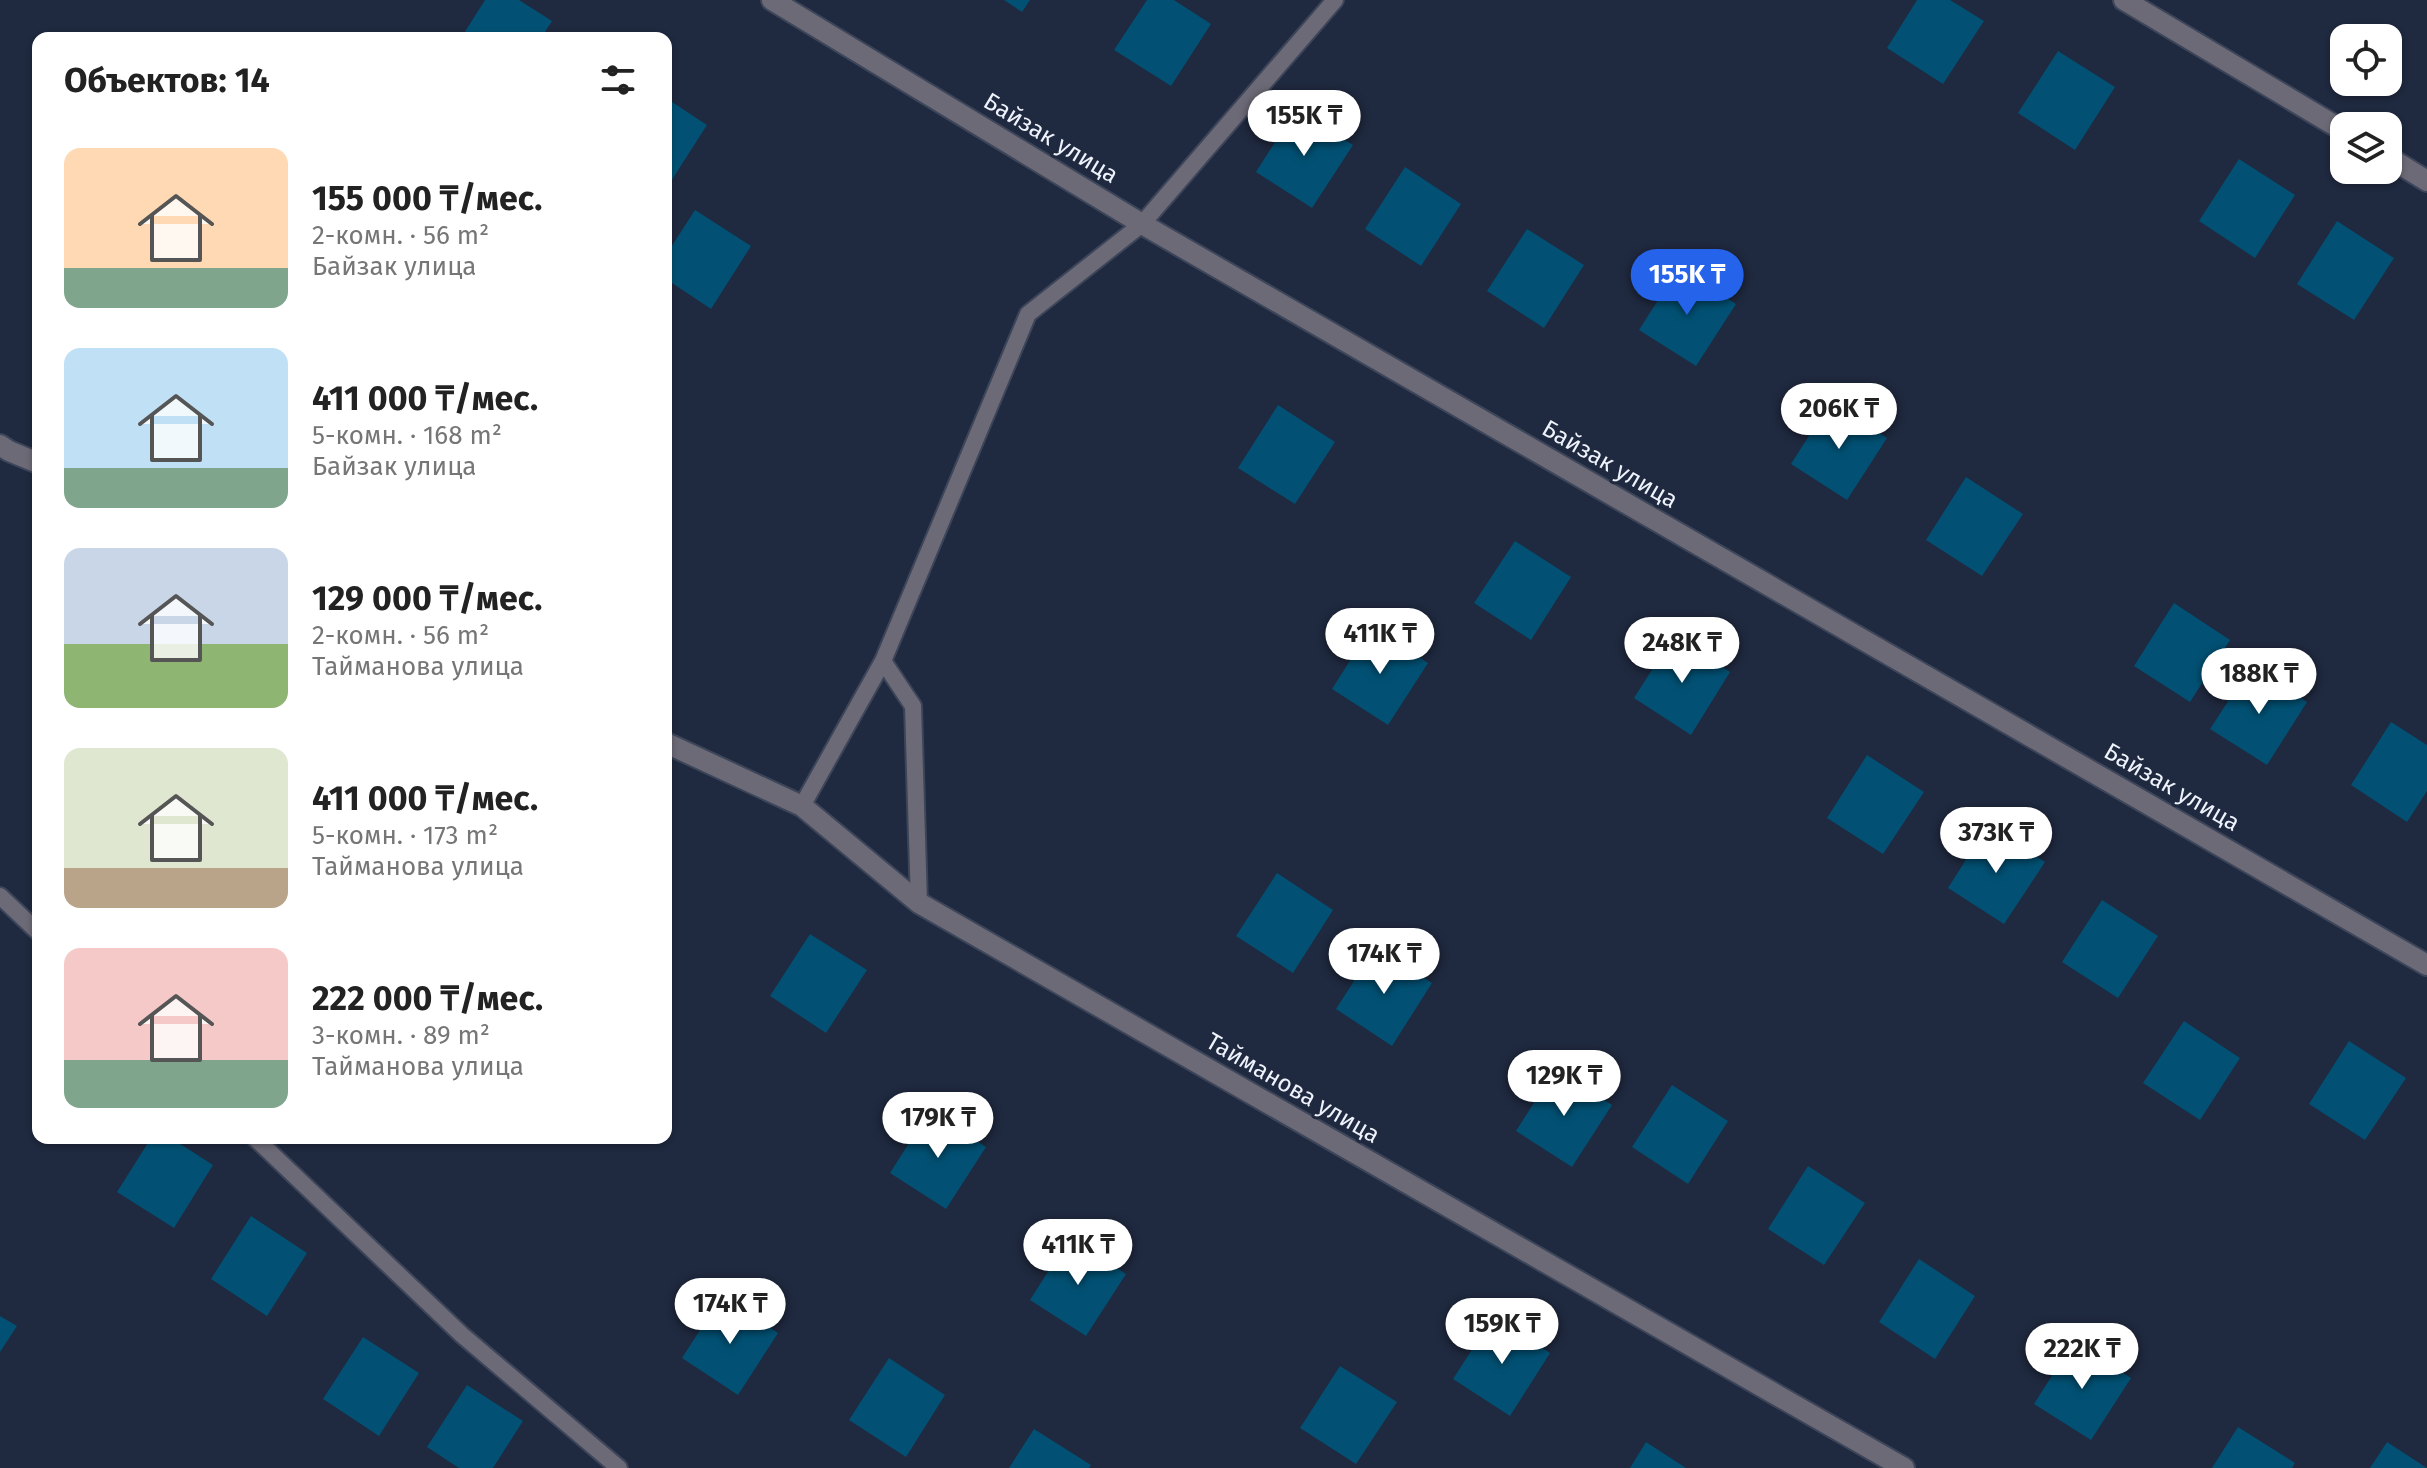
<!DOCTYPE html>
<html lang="ru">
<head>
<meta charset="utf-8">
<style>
	body { margin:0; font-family:"Fira Sans",sans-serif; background:#f6f6f6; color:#222; height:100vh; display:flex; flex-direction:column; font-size:30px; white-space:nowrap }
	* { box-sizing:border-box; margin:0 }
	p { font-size:26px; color:#767676 }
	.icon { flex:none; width:44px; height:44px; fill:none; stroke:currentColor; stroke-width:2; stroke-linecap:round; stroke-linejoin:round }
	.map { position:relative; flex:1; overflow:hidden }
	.panel { position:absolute; left:32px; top:32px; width:640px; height:1112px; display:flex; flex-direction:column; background:#fff; border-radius:16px; box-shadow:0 2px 6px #0004 }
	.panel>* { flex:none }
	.fabs { position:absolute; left:2330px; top:24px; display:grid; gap:16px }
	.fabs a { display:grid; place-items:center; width:72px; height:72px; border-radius:16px; background:#fff; box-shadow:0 2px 6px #0004; font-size:40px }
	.price { position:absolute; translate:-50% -68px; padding:0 18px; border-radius:28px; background:#fff; color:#222; font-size:26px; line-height:52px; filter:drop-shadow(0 2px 4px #0008) }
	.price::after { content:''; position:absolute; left:50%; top:48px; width:24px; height:18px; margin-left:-12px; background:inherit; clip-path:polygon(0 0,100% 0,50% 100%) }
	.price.on { background:#2563eb; color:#fff }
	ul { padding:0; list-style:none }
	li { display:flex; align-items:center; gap:24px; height:200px; padding:0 32px }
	li span { display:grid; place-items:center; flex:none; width:224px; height:160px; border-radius:16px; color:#555 }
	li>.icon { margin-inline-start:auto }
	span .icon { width:96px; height:96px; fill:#fffc; stroke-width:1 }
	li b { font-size:34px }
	h2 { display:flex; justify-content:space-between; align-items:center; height:96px; padding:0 32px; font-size:34px }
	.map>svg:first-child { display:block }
	.building { fill:#025174 }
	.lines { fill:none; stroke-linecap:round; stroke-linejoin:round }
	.service-casing { stroke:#3c4559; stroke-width:20 }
	.minor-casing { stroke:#3c4559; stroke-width:24 }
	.service { stroke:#6c6a76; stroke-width:16 }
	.minor { stroke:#6c6a76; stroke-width:20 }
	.labels { text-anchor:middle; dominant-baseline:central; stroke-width:6; stroke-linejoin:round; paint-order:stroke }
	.street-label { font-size:24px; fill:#eff3fc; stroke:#1f293f }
</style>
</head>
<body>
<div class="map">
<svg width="2427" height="1468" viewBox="0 0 2427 1468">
	<rect width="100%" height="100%" fill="#1f293f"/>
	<path class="building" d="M485 0H519L552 21 541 38H461Z
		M1004 0H1030L1022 12Z
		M1147 0H1174L1211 24 1171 86 1114 50Z
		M1917 0H1950L1984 21 1943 84 1887 48Z
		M2058 51 2115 87 2075 150 2018 113Z
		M666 98 707 125 666 189Z
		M1296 109 1353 145 1312 208 1256 172Z
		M2239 159 2295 195 2255 258 2199 221Z
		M1405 167 1461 204 1421 266 1365 229Z
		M695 210 751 246 711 309 666 279V255Z
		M2337 221 2394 258 2354 320 2297 284Z
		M1527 229 1584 265 1544 328 1487 291Z
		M1679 267 1736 304 1696 366 1639 330Z
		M1831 401 1887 438 1847 500 1791 464Z
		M1278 405 1335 442 1295 504 1238 468Z
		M1966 477 2023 514 1982 576 1926 540Z
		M1515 541 1571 577 1531 640 1474 603Z
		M2174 603 2230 640 2190 702 2134 666Z
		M1372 626 1428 663 1388 725 1332 689Z
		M1674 635 1730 672 1691 735 1634 698Z
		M2251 666 2307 702 2267 765 2210 729Z
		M2391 722 2427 745V791L2407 822 2351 785Z
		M1867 755 1924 792 1883 854 1827 818Z
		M1988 825 2045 862 2004 924 1948 888Z
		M1277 873 1333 910 1293 973 1236 936Z
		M2102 900 2158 936 2118 998 2062 962Z
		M810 934 867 970 826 1033 770 996Z
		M1376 947 1432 983 1392 1046 1336 1009Z
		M2184 1021 2240 1058 2200 1120 2143 1083Z
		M2349 1041 2406 1078 2365 1140 2309 1104Z
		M1556 1068 1612 1105 1572 1167 1516 1131Z
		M1672 1085 1728 1121 1688 1184 1632 1147Z
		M930 1110 986 1147 946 1209 890 1173Z
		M151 1138H171L213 1165 174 1228 117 1192Z
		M1808 1166 1865 1203 1824 1265 1768 1229Z
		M251 1216 307 1253 267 1316 211 1279Z
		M1070 1237 1126 1274 1086 1336 1030 1300Z
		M1919 1259 1975 1296 1935 1359 1879 1322Z
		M722 1296 778 1333 738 1395 682 1358Z
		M0 1316 17 1326 0 1352Z
		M1493 1317 1550 1353 1510 1416 1453 1379Z
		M363 1337 419 1373 379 1436 323 1399Z
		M2074 1341 2131 1378 2091 1440 2034 1404Z
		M889 1358 945 1395 906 1457 849 1420Z
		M1340 1366 1397 1402 1356 1464 1300 1428Z
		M467 1385 523 1421 493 1468H459L427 1447Z
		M2238 1427 2295 1463 2292 1468H2212Z
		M1034 1429 1091 1465 1089 1468H1009Z
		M1646 1442 1686 1468H1630Z
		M2387 1442 2427 1468H2370Z"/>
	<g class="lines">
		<g class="service-casing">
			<path id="service" d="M883 661 913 706 919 903
				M802 806 883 661 1028 314 1142 224 1335 0
				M0 896 38 932
				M255 1138 462 1335 619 1468"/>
		</g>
		<g class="minor-casing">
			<path id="minor" d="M772 0 1142 224 2427 965
				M2124 0 2344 131
				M2388 157 2427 181
				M0 445 9 451 38 463
				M666 743 802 806 919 903 1904 1468"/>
		</g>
		<use href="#service" class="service"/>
		<use href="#minor" class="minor"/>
	</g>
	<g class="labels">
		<g class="street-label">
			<text transform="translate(1051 138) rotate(31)">Байзак улица</text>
			<text transform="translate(1610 464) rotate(30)">Байзак улица</text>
			<text transform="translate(2172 787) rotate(30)">Байзак улица</text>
			<text transform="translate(1293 1088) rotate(30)">Тайманова улица</text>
		</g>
	</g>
</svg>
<div class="fabs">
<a><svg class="icon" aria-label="locate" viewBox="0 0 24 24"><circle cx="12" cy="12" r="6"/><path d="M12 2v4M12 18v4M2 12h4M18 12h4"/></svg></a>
<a><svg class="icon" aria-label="layers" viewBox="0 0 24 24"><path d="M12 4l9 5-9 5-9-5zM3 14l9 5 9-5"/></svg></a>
</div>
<b class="price" style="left:1304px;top:158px">155K ₸</b>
<b class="price on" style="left:1687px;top:317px">155K ₸</b>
<b class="price" style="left:1839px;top:451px">206K ₸</b>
<b class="price" style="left:1380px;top:676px">411K ₸</b>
<b class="price" style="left:1682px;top:685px">248K ₸</b>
<b class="price" style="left:2259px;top:716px">188K ₸</b>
<b class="price" style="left:1996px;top:875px">373K ₸</b>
<b class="price" style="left:1384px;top:996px">174K ₸</b>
<b class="price" style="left:1564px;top:1118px">129K ₸</b>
<b class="price" style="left:938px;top:1160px">179K ₸</b>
<b class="price" style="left:1078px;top:1287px">411K ₸</b>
<b class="price" style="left:730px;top:1346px">174K ₸</b>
<b class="price" style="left:1502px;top:1366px">159K ₸</b>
<b class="price" style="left:2082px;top:1391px">222K ₸</b>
<section class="panel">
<h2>Объектов: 14<svg class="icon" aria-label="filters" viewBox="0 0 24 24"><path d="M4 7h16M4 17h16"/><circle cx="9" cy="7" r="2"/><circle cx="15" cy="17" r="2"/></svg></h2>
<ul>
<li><span style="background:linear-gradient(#ffd9b3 75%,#7fa58c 0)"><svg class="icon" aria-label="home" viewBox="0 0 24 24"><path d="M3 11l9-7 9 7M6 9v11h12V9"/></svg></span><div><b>155 000 ₸/мес.</b><p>2-комн. · 56 m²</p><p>Байзак улица</p></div></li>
<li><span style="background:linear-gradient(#bfe0f5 75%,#7fa58c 0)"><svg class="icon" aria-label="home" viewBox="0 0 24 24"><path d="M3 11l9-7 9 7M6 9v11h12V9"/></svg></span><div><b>411 000 ₸/мес.</b><p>5-комн. · 168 m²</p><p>Байзак улица</p></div></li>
<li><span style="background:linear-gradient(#c9d6e8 60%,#8fb573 0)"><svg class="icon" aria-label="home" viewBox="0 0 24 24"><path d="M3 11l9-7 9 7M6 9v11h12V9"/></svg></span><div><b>129 000 ₸/мес.</b><p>2-комн. · 56 m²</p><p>Тайманова улица</p></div></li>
<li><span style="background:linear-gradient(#dfe7d0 75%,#b9a48a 0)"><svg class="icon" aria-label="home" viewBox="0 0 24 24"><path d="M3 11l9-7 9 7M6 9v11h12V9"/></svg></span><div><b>411 000 ₸/мес.</b><p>5-комн. · 173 m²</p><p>Тайманова улица</p></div></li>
<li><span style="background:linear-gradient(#f6c9c9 70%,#7fa58c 0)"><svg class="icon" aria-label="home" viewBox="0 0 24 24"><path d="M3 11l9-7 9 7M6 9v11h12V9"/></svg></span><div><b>222 000 ₸/мес.</b><p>3-комн. · 89 m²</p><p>Тайманова улица</p></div></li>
</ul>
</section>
</div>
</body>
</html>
